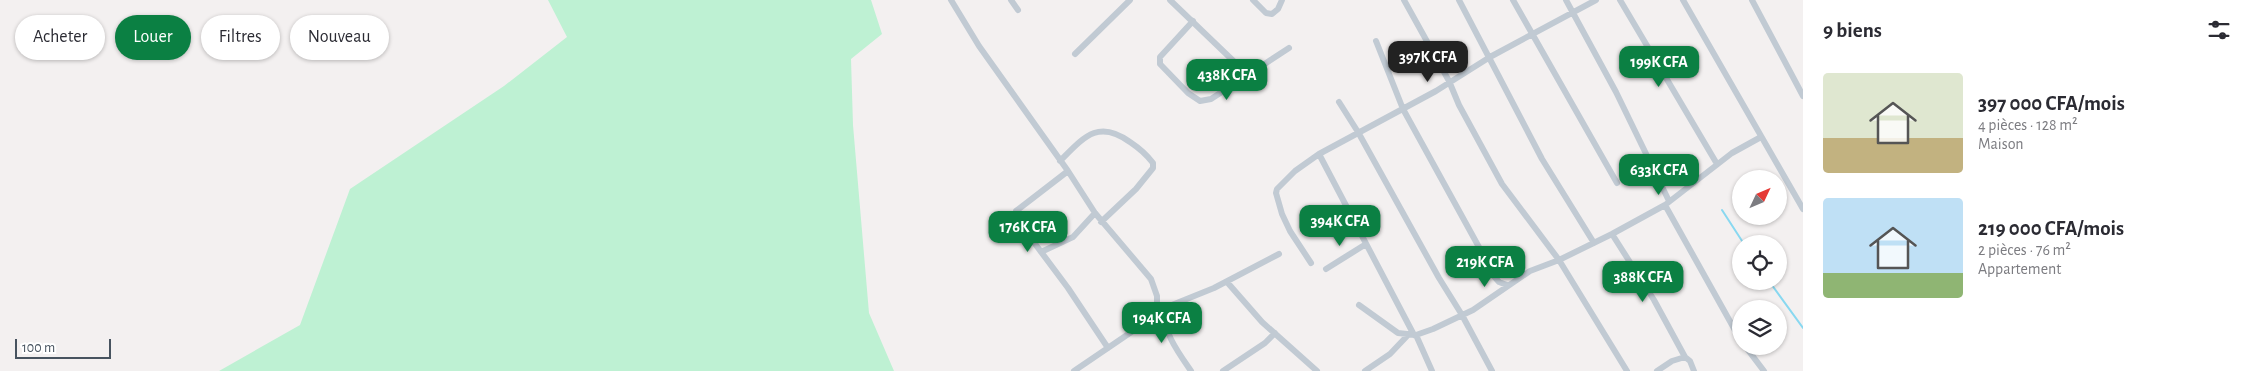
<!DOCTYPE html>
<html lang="fr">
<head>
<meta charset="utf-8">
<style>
	body { margin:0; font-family:"Alegreya Sans",sans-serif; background:#f7f7f7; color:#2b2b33; height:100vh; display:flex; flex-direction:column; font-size:19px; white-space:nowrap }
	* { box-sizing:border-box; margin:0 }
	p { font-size:16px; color:#7c7c81 }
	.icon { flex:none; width:28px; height:28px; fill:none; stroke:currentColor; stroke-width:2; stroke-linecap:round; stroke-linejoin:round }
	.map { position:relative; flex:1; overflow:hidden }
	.details { display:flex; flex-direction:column; background:#fff; width:450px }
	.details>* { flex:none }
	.guide { position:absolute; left:15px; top:15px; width:475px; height:45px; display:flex; gap:10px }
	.needle { width:32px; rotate:46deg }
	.controls { position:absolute; left:1732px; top:170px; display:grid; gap:10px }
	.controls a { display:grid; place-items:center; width:55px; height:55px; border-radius:50%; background:#fff; box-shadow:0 1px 4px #0004; font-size:25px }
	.scale { position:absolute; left:15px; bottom:12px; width:96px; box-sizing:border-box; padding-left:5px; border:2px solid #47535f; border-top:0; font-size:14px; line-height:18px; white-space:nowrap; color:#47535f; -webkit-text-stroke:4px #fff; paint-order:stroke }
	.price { position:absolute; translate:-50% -42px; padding:0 11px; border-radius:10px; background:#0b8043; color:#fff; font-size:16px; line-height:32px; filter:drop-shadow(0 1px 2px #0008) }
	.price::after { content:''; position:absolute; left:50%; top:30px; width:15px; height:11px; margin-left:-8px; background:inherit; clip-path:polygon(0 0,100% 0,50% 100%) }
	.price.selected { background:#222; color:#fff }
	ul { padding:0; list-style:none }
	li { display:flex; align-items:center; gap:15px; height:125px; padding:0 20px }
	li span { display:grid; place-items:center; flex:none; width:140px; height:100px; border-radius:5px; color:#555 }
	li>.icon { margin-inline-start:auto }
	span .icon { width:60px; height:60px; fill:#fffc; stroke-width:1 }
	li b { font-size:21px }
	h2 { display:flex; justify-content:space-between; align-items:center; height:60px; padding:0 20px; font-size:21px }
	.tag { padding:0 18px; border-radius:22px; background:#fff; box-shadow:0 1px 4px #0004; font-size:18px; line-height:45px }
	.tag.selected { background:#0b8043; color:#fff }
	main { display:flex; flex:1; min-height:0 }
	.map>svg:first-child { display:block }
	.green { fill:#bef1d3 }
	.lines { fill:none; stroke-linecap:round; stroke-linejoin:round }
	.stream { stroke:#89d8f0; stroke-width:2 }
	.minor { stroke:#c1cad3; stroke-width:6 }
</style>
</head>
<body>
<main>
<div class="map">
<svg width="1803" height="371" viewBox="0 0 1803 371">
	<rect width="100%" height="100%" fill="#f3f0f0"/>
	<path class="green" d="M548 0H871L882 34 851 59 853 125 869 313 894 371H219L300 325 350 189 504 86 567 37Z"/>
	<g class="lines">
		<path class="stream" d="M1722 210 1744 244
			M1769 281 1803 328"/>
		<path class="minor" d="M951 0 979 46 1068 171 1095 213 1151 279 1157 296V311L1149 320 1074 371
			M1011 0 1018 10
			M1170 0 1247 74
			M1253 0 1266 13 1272 14 1278 9 1282 0
			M1404 0 1449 81 1459 105 1502 184 1559 260 1627 371
			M1459 0 1542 159 1594 243
			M1513 0 1617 183
			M1566 0 1616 92 1669 201
			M1620 0 1717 164
			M1683 0 1803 209
			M1752 0 1803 96
			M1193 21 1160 57V64L1188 93 1200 101 1211 99 1289 48
			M1376 41 1403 109 1480 249 1492 274 1499 282 1507 285
			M1075 54 1130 0
			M1339 102 1358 132 1439 278 1462 315 1492 371
			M1319 154 1414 335
			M1060 161C1084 137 1098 119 1130 142 1139 148 1147 155 1153 163V168L1136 189 1101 222
			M1068 171 1016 211 1015 217 1068 288 1108 348
			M1665 205 1741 341
			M1612 234 1654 300 1685 357 1672 361 1657 371
			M1041 252 1073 237 1095 213
			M1311 263 1290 231 1282 214 1276 193 1277 189 1295 171 1319 154 1436 91 1490 57 1596 0
			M1326 269 1366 244
			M1227 282 1262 322 1317 371
			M1359 305 1398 333 1416 335 1433 329 1473 310 1530 271 1559 260 1612 234 1665 205 1732 153 1761 137
			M1163 308C1163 332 1178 352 1191 371
			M1157 311 1214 288 1279 254
			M1416 335 1432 371
			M1745 346 1764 371
			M1685 357 1690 361 1694 371
			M1223 371 1265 343 1275 333
			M1365 371 1390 354 1408 335"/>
	</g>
</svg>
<div class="controls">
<a><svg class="needle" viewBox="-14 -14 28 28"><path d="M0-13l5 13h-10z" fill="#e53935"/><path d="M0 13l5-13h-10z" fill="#7c7c81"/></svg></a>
<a><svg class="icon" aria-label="locate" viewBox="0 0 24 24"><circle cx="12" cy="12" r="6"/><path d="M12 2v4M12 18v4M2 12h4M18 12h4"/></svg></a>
<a><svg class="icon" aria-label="layers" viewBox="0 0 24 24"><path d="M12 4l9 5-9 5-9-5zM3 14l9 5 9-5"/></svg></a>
</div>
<div class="scale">100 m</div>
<b class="price selected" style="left:1428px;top:83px">397K CFA</b>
<b class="price" style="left:1659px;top:88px">199K CFA</b>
<b class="price" style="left:1227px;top:101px">438K CFA</b>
<b class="price" style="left:1659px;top:196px">633K CFA</b>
<b class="price" style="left:1340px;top:247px">394K CFA</b>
<b class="price" style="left:1028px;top:253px">176K CFA</b>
<b class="price" style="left:1485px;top:288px">219K CFA</b>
<b class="price" style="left:1643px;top:303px">388K CFA</b>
<b class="price" style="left:1162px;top:344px">194K CFA</b>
<div class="guide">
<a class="tag">Acheter</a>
<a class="tag selected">Louer</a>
<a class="tag">Filtres</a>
<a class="tag">Nouveau</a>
</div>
</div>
<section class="details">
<h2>9 biens<svg class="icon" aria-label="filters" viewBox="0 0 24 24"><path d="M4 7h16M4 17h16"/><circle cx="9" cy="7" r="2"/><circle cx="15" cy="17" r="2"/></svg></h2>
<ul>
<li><span style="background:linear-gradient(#dfe7d0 65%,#c2b280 0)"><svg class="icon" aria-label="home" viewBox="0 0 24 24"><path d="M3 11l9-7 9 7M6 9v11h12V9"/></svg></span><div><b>397 000 CFA/mois</b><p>4 pièces · 128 m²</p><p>Maison</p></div></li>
<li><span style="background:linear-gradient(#bfe0f5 75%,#8fb573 0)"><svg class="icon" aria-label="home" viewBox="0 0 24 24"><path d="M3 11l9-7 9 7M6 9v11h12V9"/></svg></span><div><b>219 000 CFA/mois</b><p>2 pièces · 76 m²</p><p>Appartement</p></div></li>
</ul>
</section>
</main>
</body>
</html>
